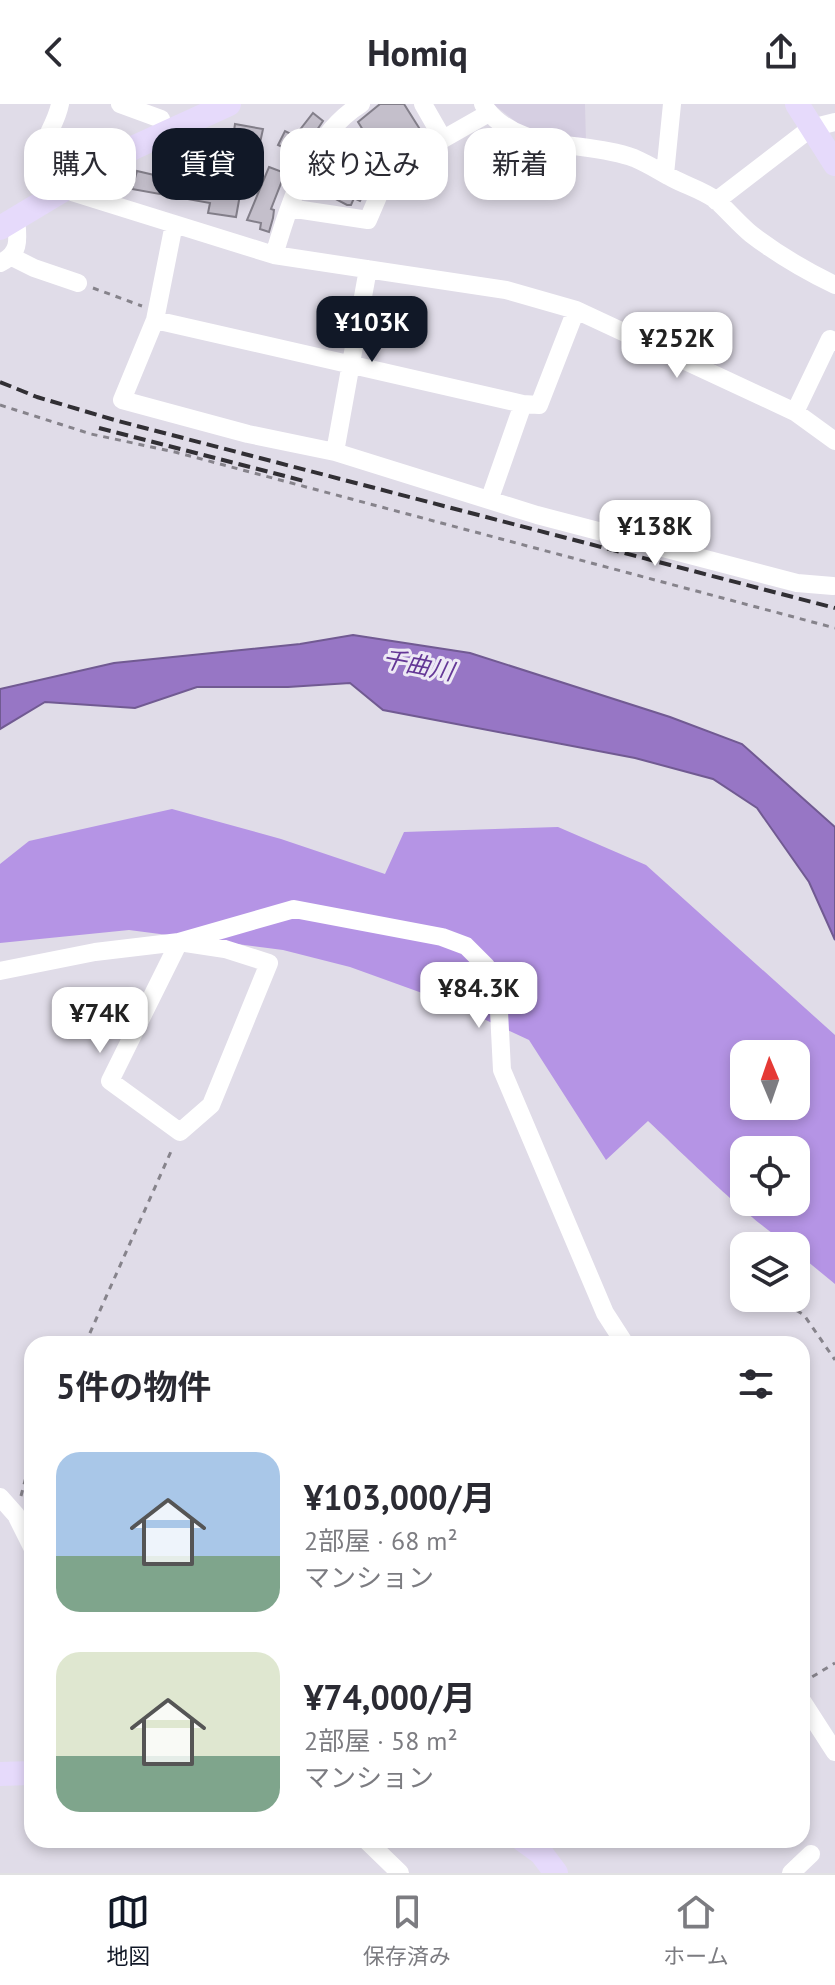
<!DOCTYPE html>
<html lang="ja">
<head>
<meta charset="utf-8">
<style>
	body { margin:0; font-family:"PT Sans","Noto Sans JP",sans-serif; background:#f7f7f7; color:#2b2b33; height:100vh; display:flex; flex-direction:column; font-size:30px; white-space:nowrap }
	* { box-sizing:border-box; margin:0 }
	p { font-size:26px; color:#7c7c81 }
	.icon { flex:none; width:44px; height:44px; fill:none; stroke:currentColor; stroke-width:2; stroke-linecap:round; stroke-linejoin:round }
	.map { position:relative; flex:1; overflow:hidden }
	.drawer { position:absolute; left:24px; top:1232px; width:786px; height:512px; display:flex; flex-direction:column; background:#fff; border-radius:24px; box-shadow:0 4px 12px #0003 }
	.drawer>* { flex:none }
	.hud { position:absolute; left:24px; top:24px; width:788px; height:72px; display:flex; gap:16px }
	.needle { width:52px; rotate:358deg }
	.tools { position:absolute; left:730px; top:936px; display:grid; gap:16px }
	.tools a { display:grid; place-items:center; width:80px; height:80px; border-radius:16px; background:#fff; box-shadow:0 4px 12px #0003; font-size:40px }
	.price { position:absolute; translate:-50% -68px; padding:0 18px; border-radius:16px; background:#fff; color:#222; font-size:26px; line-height:52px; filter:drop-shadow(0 2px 4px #0008) }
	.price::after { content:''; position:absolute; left:50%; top:48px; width:24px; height:18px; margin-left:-12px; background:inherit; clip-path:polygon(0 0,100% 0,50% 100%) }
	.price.on { background:#111827; color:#fff }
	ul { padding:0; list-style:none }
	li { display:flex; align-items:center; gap:24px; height:200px; padding:0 32px }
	li span { display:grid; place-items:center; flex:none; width:224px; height:160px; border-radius:24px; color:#555 }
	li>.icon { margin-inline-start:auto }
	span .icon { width:96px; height:96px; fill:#fffc; stroke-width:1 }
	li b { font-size:34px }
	h2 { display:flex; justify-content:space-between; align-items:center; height:96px; padding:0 32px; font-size:34px }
	.chip { padding:0 28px; border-radius:24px; background:#fff; box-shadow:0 4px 12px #0003; font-size:28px; line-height:72px }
	.chip.on { background:#111827; color:#fff }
	header { display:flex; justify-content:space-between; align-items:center; height:104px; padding:0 32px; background:#fff; font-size:36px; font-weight:600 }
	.tab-bar { display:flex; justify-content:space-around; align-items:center; height:112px; border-top:2px solid #e1e1e2; background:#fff; font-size:22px; color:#7c7c81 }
	.tab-bar a { display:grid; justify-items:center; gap:4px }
	.tab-bar .on { color:#111827 }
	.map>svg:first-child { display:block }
	.built { fill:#d6cfe2 }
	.forest { fill:#b594e5; fill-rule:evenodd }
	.water { fill:#9776c5; stroke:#715a92; stroke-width:2 }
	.building { fill:#c4bfcb; stroke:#837f8a; stroke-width:2 }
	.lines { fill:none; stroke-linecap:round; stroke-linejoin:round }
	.path { stroke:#86838b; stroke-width:3; stroke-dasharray:6 6; stroke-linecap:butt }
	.minor { stroke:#fff; stroke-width:18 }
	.major { stroke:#e6dafb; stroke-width:24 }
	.rail { stroke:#312f34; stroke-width:4; stroke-dasharray:12 6; stroke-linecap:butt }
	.labels { text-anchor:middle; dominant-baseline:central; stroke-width:6; stroke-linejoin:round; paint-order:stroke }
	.water-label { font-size:24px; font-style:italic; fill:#643796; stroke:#ede9f5 }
</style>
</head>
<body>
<header><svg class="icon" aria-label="back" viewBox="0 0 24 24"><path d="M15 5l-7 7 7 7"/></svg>Homiq<svg class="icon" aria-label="share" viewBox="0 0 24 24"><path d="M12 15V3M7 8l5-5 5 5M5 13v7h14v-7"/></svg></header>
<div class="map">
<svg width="835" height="1769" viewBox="0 0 835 1769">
	<rect width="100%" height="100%" fill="#e0dce8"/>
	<path class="built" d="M493 0H585L586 38H567L520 21Z"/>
	<path class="forest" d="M172 705 281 735 385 770 404 728 558 723 646 761 835 931V1180L796 1148V1142C775 1142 670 1037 648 1017L606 1056 529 936 447 898 350 863 283 846 129 826 0 839V760L29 737ZM744 950H796V1002H744ZM744 1046H796V1098H744Z"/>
	<path class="water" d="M353 531 470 549 670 613 742 640 835 723V836L809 778 757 704 713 675 635 654 383 606 350 579 288 583H197L135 604 45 598 0 625V585L114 559 300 540Z"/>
	<path class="building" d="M380 0H404L421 27 414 32 415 34 398 45 390 55 363 71 372 75 360 97 354 94 351 101H347L311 82 319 67 323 69 337 38 383 58 358 18Z
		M313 9 323 17 300 51 278 41 285 27 295 32Z
		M235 20 263 25 258 48 248 46 236 113 208 109 210 99 132 85 137 67 214 85 221 42 212 43V27H234Z
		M269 63 285 69 271 105 274 106 273 114 269 128 260 125 261 119 247 116Z"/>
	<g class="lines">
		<path class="path" d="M93 184 142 202
			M0 301 91 330 175 348 835 524
			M776 1142 782 1132
			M776 1194 804 1211 835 1256
			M85 1240 173 1043
			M21 1392 32 1350
			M802 1579 835 1559"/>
		<path class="minor" d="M60 0C55 28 28 49 48 78L62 85 274 151 506 186 576 206 795 308 835 337
			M120 0 161 15
			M423 0 443 35
			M483 0C513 49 587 36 634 54 648 60 659 67 672 74 687 82 702 86 716 96 728 107 739 120 751 130 777 150 806 167 835 181
			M665 70 672 0
			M716 97 811 24 835 18
			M289 104 368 116 386 74 408 55 489 9
			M174 120 155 216 122 296 248 330 335 348 537 411 797 479 833 482
			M274 151C291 96 310 32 361 0
			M12 153 34 164 78 179
			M0 159C21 149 18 135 16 115
			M155 216 523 300 539 301 576 206
			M795 308 830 235 835 238
			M335 348 368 165
			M490 394 523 300
			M179 838 225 845 269 859 211 1001 180 1028 110 977Z
			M0 867 95 848 179 838 294 805 442 833 466 842 486 862 498 888 502 966 605 1209 625 1240
			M0 1393 16 1411 32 1443
			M802 1597 835 1648
			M366 1736 400 1769
			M791 1769 811 1750"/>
		<path class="major" d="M797 0 835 60
			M0 124 135 43 229 0
			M0 1670 32 1669
			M523 1736 541 1749 556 1769"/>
		<path class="rail" d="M0 278 37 293 118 317 835 504
			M99 324 304 377"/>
	</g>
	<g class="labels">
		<g class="water-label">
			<text transform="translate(418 561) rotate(11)">千曲川</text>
		</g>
	</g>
</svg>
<div class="tools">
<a><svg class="needle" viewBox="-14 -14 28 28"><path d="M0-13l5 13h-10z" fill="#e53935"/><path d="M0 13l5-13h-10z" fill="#7c7c81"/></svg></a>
<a><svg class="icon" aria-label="locate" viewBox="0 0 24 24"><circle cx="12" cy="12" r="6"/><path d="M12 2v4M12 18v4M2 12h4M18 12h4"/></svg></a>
<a><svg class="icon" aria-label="layers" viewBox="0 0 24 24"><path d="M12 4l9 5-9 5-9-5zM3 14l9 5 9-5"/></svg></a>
</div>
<b class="price on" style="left:372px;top:260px">¥103K</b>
<b class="price" style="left:677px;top:276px">¥252K</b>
<b class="price" style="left:655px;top:464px">¥138K</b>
<b class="price" style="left:479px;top:926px">¥84.3K</b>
<b class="price" style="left:100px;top:951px">¥74K</b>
<div class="hud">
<a class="chip">購入</a>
<a class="chip on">賃貸</a>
<a class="chip">絞り込み</a>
<a class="chip">新着</a>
</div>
<section class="drawer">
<h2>5件の物件<svg class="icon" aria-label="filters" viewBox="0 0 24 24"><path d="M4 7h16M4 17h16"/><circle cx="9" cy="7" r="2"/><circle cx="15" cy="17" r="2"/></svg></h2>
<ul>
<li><span style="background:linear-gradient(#a9c7e8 65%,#7fa58c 0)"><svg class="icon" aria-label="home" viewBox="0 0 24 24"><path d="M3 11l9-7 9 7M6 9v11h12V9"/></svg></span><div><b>¥103,000/月</b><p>2部屋 · 68 m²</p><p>マンション</p></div></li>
<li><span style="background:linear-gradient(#dfe7d0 65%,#7fa58c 0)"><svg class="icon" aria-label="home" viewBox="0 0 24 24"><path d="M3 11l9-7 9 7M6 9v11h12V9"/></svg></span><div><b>¥74,000/月</b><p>2部屋 · 58 m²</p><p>マンション</p></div></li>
</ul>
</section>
</div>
<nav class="tab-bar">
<a class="on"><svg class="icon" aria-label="map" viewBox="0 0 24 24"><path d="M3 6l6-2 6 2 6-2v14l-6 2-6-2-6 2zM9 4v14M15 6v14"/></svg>地図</a>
<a><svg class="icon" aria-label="saved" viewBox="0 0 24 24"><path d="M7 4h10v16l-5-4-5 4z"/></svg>保存済み</a>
<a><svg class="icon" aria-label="home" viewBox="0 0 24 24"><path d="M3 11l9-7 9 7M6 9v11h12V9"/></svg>ホーム</a>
</nav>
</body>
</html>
